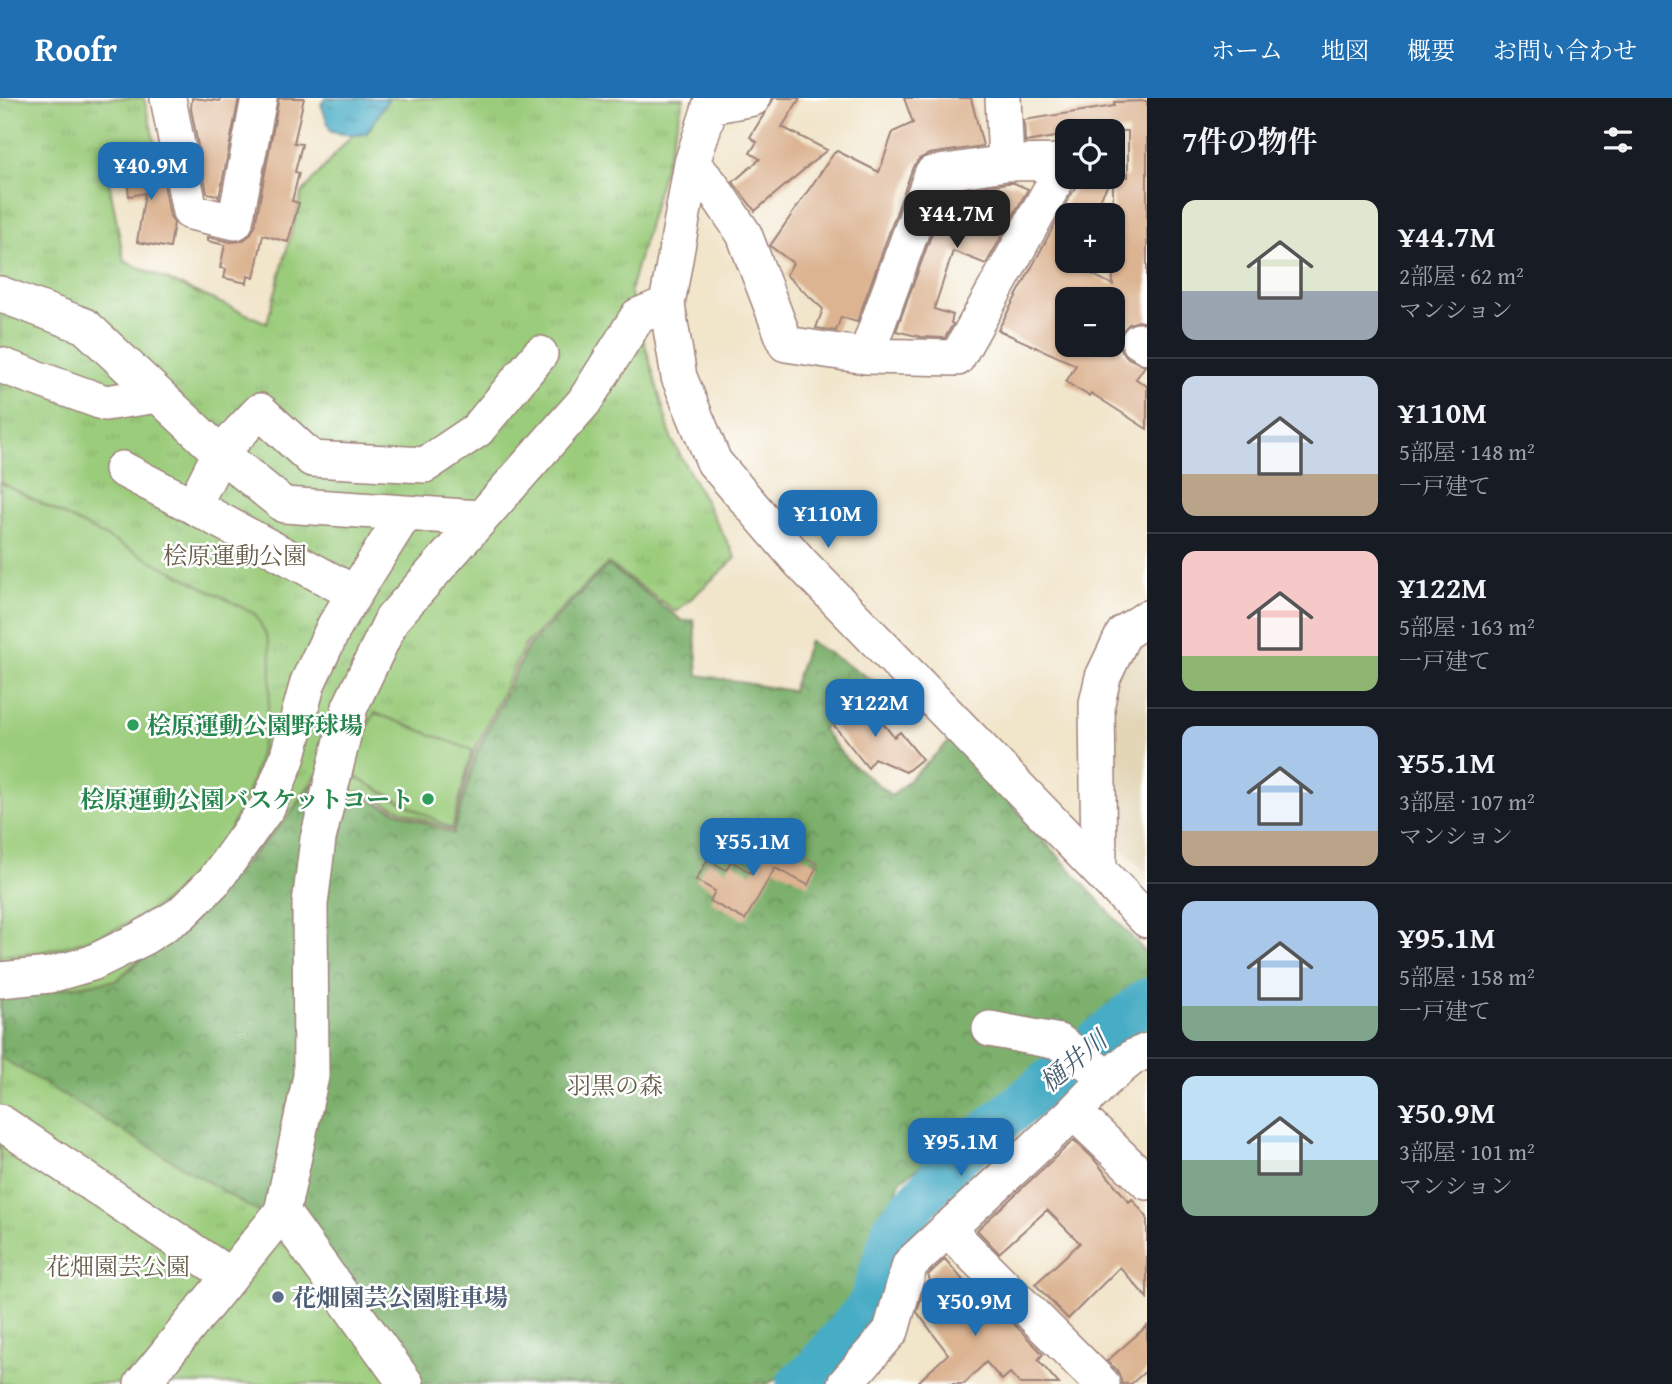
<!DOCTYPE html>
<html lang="ja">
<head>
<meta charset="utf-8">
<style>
	body { margin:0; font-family:"Gentium Book Plus","Noto Serif JP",serif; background:#242831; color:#f1f3f6; height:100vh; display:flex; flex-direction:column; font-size:26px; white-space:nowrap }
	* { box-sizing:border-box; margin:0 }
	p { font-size:23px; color:#9ea1a6 }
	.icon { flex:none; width:38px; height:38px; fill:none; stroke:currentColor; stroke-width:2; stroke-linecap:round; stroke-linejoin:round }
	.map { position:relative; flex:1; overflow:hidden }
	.details { display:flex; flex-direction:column; background:#171b24; width:525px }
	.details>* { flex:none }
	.tools { position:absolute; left:1055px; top:21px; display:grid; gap:14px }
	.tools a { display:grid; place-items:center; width:70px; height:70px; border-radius:14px; background:#171b24; box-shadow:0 2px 5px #0004; font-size:35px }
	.price { position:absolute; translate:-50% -60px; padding:0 16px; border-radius:14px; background:#1f6fb2; color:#fff; font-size:23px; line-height:46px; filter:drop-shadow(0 2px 4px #0008) }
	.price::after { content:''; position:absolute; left:50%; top:42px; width:21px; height:16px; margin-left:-10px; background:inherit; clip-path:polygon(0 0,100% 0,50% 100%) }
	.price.active { background:#222; color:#fff }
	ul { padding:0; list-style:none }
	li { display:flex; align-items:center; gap:21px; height:175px; padding:0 35px }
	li+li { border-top:2px solid #363941 }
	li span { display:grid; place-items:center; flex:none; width:196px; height:140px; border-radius:14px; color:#555 }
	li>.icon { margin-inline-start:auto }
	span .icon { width:84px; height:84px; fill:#fffc; stroke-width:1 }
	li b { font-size:30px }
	h2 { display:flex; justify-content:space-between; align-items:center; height:84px; padding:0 35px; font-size:30px }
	header { display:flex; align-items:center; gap:42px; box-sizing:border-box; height:98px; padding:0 35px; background:#1f6fb2; color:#fff }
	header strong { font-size:33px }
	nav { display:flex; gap:38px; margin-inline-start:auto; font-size:24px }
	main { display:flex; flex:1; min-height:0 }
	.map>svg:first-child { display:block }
	.built { fill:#e3d6b7 }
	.forest { fill:url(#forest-crowns); stroke:#63684c; stroke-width:2 }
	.park { fill:url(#park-tufts); stroke:#727654; stroke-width:2 }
	.pitch { fill:#9bcc7c; stroke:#727654; stroke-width:2 }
	.water { fill:url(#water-ripples); stroke:#486678; stroke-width:2 }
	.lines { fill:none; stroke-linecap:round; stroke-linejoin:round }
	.river { stroke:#46acc5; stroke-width:44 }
	.building { fill:#dcb492; fill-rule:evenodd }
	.minor-casing { stroke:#9e827a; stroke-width:38 }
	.minor { stroke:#fff; stroke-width:35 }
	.leisure-dot { fill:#2e9e5b; stroke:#fff; stroke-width:2.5 }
	.service-dot { fill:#5c6f8a; stroke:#fff; stroke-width:2.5 }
	.labels { text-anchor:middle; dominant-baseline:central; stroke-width:5; stroke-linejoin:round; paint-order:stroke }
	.park-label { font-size:24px; fill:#665c47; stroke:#fff }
	.leisure-label { font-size:24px; font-weight:bold; fill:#27864d; stroke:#fff; text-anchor:start }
	.service-label { font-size:24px; font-weight:bold; fill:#4e5e75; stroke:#fff; text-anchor:start }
	.water-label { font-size:26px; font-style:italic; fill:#485e70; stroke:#fff }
</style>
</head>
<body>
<header>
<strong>Roofr</strong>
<nav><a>ホーム</a><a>地図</a><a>概要</a><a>お問い合わせ</a></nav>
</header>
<main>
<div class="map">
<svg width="1147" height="1286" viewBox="0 0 1147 1286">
	<defs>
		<pattern id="forest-crowns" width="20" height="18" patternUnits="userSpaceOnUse" patternTransform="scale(1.75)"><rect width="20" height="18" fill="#7cb06c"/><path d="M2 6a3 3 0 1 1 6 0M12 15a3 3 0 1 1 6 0" fill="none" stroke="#688f59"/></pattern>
		<pattern id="park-tufts" width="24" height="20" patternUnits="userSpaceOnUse" patternTransform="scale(1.75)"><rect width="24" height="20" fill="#9bcc7c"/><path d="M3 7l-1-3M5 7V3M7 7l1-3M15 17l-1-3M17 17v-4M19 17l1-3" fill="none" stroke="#87af6b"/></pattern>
		<pattern id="water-ripples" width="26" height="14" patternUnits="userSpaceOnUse" patternTransform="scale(1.75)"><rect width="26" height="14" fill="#46acc5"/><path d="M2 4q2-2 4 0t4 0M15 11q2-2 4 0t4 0" fill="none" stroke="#3c8ba0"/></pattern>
	</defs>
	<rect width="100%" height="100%" fill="#fff"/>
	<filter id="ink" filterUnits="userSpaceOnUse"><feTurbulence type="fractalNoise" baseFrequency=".0143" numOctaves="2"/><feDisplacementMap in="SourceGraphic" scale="14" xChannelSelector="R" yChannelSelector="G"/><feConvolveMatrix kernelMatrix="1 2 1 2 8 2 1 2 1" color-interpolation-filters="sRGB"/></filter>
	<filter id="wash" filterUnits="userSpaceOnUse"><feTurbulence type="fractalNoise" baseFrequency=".00686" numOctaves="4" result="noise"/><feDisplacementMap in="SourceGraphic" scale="28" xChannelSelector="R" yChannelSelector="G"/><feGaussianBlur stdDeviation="1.57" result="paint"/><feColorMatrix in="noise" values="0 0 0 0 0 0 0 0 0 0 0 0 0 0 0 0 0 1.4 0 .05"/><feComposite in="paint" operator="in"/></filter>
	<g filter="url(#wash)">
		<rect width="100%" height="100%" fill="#f1e5ca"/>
		<path class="built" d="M1147 534V775L1112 742 1108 607 1120 568Z"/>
		<path class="forest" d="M608 467 683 523 694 522 698 577 792 593 809 543 875 584 822 631 847 662 892 698 952 641 1147 856V887L1133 891 1008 1003 900 1083 874 1161 814 1254 768 1286H411L281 1128 0 960V899L117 882 208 804 285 723 317 681 453 736 477 654 528 548Z"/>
		<path class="park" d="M0 0H144L155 45 103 51 124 163 267 225 302 95 352 37 366 36 389 0H684L630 193 672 342 736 460 676 514 608 465 525 547 474 654 452 733 316 677 285 723 117 882 0 899Z
			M0 959 281 1128 405 1286H0Z"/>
		<path class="pitch" d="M0 384 255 516C259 524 264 532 267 540 275 561 269 607 265 630 248 736 187 810 83 843 58 851 27 859 0 856Z
			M375 615 472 652 452 731 342 672Z"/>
		<path class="water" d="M326 0H389L366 36 352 37 331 34 321 6Z"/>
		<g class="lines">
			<path class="river" d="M798 1286 811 1276 870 1207 895 1129 957 1059 1147 902"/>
		</g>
		<g id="blocks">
			<path class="building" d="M192 0 220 3 221 0H239L219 100 217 97 207 95 191 11Z
				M279 0H304L294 45 302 46 295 74 299 75 292 103 299 105 288 144 263 137 254 180 248 178 247 185 224 180 226 171 220 170 225 147 208 143V139L231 144 242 143 250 137 255 128Z
				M774 0H800L782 29 827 52 755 113 733 84 760 61 750 55 757 44 750 39Z
				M904 0H971L983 48 929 56 919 61 913 69 857 224 841 219 836 233 816 230 823 211 786 177 793 165 770 148 834 55 837 53 879 74 893 34 913 25Z
				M1147 3V225L1139 223 1129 226 1122 233 1119 243 1122 253 1128 260 1145 268 1136 281 1147 288V331L1091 295 1089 298 1066 284 1076 267 998 232 1070 98 1084 79H1112L1097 107 1113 112V79H1128V33H1068V37L1025 44 1024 22 1114 8V4ZM1068 117H1113V187L1067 164ZM1068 201H1113V247H1068Z
				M159 60 170 118 174 125 170 150 137 144 145 95 129 98 125 65Z
				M1008 85H1014L1028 91 986 166 953 153 934 211 953 217 951 225 953 226 945 240 921 239 896 233 947 94Z
				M863 601 894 639 900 634 922 661 906 674 874 660 868 670 832 625Z
				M769 741 818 766 808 787 775 770 745 822 710 803 715 793 696 782 708 761 726 772 731 763 751 775Z
				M1074 1042 1093 1060 1129 1104 1132 1101 1147 1119V1200L1120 1169 1068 1221 1035 1186 1080 1145 1047 1112 999 1155 977 1132Z
				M945 1161 967 1187 953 1199 981 1227 1000 1212 1043 1256 1038 1262 1059 1286H1020L1010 1275 1002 1282 986 1264 964 1286H916L948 1256 917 1214 925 1187 930 1182 928 1177Z
				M1147 1228V1272L1131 1286H1122L1117 1272 1107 1263Z"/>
		</g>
	</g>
	<g filter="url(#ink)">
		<use href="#blocks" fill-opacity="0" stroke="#9e827a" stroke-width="2"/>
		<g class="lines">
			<g class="minor-casing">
				<path id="minor" d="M168 0 190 114 235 124 259 0
					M713 0 692 65 667 206 679 279 714 364 800 464 1147 822
					M710 8 753 0
					M692 65 711 87 744 136 786 246 866 258 932 76 1006 65 1003 0
					M0 196 85 228 220 355 284 407 480 420
					M1139 243 1147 248
					M866 258 957 260 1066 64 1006 65
					M0 267 105 305 158 297
					M122 371 193 408
					M341 488 193 408 220 355 260 313 312 361 425 367 477 332 540 256
					M1099 771 1097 605 1103 579 1124 535 1147 520
					M0 882 50 877 92 865 141 841 181 816 215 782 268 708 287 661 308 584 335 527 405 415
					M990 931 1059 944 1096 971 1105 982
					M1074 1014 1147 1084
					M0 1024 230 1178
					M282 1114 406 1286
					M947 1131 1102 1286
					M142 1286 282 1114 311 978 310 806 318 741 350 609 392 521 584 304 638 218 667 206
					M845 1286 891 1233 910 1166 1074 1014 1105 982 1133 959 1147 953"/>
			</g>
			<use href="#minor" class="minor"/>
		</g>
	</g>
	<g class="leisure-dot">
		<circle cx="133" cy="627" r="7"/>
		<circle cx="428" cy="701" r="7"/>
	</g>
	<circle class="service-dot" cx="278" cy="1199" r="7"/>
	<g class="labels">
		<g class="park-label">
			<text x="235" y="457">桧原運動公園</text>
			<text x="615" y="987">羽黒の森</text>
			<text x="118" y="1168">花畑園芸公園</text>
		</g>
		<g class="leisure-label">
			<text x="147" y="627">桧原運動公園野球場</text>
			<text x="414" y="701" text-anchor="end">桧原運動公園バスケットコート</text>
		</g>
		<g class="service-label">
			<text x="292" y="1199">花畑園芸公園駐車場</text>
		</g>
		<g class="water-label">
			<text transform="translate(1073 963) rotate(-40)">樋井川</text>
		</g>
	</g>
</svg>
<div class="tools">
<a><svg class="icon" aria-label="locate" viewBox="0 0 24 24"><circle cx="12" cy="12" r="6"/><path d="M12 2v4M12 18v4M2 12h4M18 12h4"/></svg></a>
<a>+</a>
<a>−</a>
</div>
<b class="price" style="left:151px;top:104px">¥40.9M</b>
<b class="price active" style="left:957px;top:152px">¥44.7M</b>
<b class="price" style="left:828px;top:452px">¥110M</b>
<b class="price" style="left:875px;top:641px">¥122M</b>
<b class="price" style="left:753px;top:780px">¥55.1M</b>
<b class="price" style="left:961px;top:1080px">¥95.1M</b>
<b class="price" style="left:975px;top:1240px">¥50.9M</b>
</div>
<section class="details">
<h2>7件の物件<svg class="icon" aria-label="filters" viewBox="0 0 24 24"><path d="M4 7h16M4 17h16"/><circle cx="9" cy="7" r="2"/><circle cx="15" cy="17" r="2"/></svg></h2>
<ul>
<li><span style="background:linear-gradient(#dfe7d0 65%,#9aa5b1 0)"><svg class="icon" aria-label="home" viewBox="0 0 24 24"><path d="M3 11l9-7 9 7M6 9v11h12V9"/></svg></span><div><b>¥44.7M</b><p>2部屋 · 62 m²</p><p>マンション</p></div></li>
<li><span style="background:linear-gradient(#c9d6e8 70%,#b9a48a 0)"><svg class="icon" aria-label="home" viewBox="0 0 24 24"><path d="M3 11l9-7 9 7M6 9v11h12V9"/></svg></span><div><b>¥110M</b><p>5部屋 · 148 m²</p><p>一戸建て</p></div></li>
<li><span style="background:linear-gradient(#f6c9c9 75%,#8fb573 0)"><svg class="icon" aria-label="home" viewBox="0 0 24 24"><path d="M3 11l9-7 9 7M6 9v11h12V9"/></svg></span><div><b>¥122M</b><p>5部屋 · 163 m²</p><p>一戸建て</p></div></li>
<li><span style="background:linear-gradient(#a9c7e8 75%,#b9a48a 0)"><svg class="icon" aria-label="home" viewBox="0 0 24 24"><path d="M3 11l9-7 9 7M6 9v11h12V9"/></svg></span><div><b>¥55.1M</b><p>3部屋 · 107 m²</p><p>マンション</p></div></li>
<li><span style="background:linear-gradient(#a9c7e8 75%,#7fa58c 0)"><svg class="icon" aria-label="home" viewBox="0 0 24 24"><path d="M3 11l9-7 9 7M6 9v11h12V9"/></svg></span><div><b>¥95.1M</b><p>5部屋 · 158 m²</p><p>一戸建て</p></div></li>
<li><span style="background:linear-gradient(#bfe0f5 60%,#7fa58c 0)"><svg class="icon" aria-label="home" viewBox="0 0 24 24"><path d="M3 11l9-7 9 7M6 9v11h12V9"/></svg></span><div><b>¥50.9M</b><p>3部屋 · 101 m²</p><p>マンション</p></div></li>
</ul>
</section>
</main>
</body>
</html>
